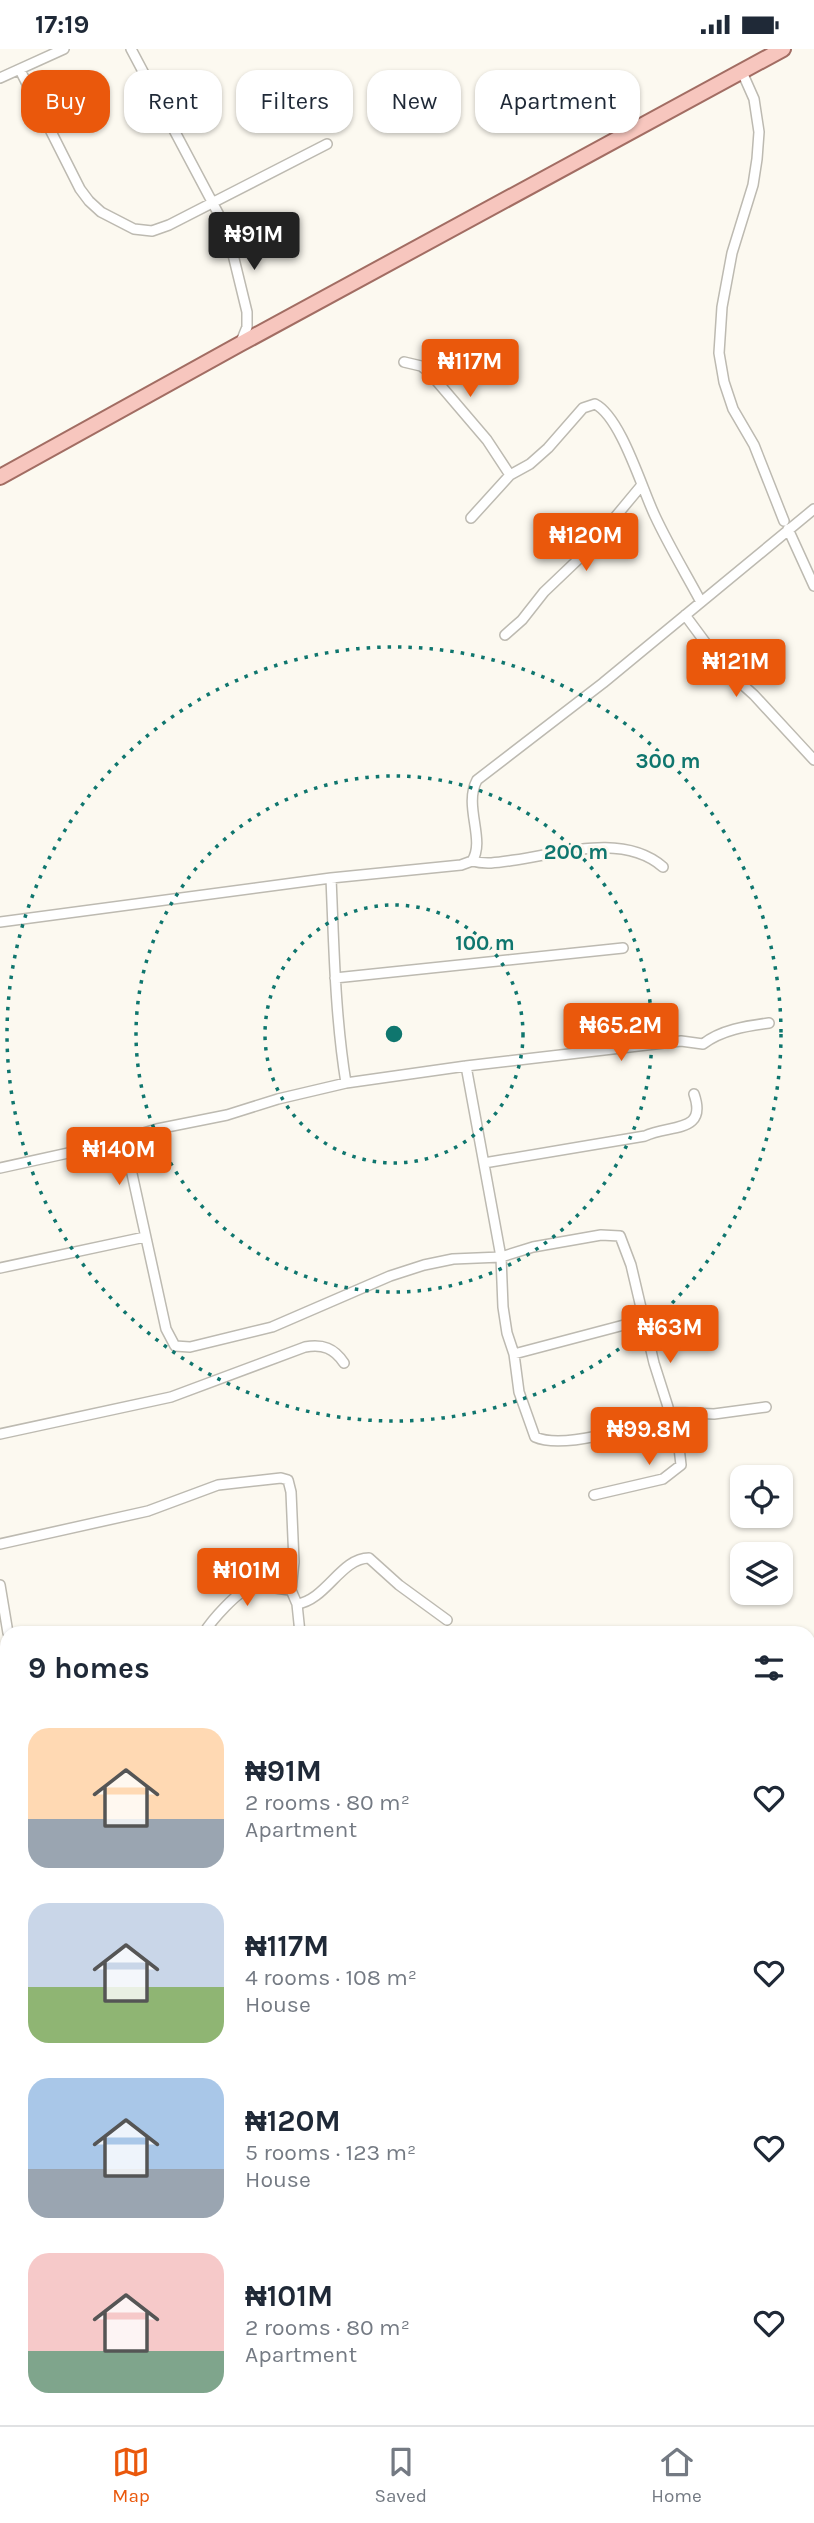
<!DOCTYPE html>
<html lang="en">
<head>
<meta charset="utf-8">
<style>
	body { margin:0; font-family:Karla,sans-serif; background:#f2f2f3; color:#1f2937; height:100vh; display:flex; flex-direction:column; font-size:26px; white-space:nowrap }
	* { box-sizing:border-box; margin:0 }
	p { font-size:23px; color:#747a83 }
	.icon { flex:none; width:38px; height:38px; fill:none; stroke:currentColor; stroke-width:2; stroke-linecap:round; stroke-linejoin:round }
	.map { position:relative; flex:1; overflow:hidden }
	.details { position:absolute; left:0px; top:1577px; width:816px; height:800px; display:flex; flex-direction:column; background:#fff; border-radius:21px 21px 0 0; box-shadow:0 2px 5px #0004 }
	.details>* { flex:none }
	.hud { position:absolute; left:21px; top:21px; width:774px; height:63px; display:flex; gap:14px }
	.controls { position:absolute; left:730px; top:1416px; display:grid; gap:14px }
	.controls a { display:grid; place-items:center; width:63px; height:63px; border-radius:14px; background:#fff; box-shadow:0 2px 5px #0004; font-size:35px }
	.price { position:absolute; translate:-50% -60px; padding:0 16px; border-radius:7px; background:#ea580c; color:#fff; font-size:23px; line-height:46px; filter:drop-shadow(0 2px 4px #0008) }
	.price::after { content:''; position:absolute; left:50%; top:42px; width:21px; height:16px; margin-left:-10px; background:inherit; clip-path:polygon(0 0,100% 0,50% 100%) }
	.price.current { background:#222; color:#fff }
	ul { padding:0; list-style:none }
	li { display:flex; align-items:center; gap:21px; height:175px; padding:0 28px }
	li span { display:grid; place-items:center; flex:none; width:196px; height:140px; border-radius:21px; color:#555 }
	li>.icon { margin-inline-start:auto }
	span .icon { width:84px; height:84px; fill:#fffc; stroke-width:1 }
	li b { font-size:30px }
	h2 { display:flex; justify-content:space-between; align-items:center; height:84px; padding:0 28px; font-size:30px }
	.pill { padding:0 24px; border-radius:21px; background:#fff; box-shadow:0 2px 5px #0004; font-size:24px; line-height:63px }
	.pill.current { background:#ea580c; color:#fff }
	.status { display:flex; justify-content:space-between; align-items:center; height:49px; padding:0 35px; background:#fff; direction:ltr }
	.status svg { height:19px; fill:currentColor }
	.dock { display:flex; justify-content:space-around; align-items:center; height:98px; border-top:2px solid #e0e1e3; background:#fff; font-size:19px; color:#747a83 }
	.dock a { display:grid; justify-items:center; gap:4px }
	.dock .current { color:#ea580c }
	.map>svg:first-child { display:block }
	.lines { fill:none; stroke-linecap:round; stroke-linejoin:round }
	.minor-casing { stroke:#bdbab1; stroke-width:12 }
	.primary-casing { stroke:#a26d63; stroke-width:18 }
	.minor { stroke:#fff; stroke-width:9 }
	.primary { stroke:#f7c6be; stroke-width:14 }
	.ring { fill:none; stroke:#0f766e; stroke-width:3.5; stroke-dasharray:3.5 7 }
	.centre { fill:#0f766e; stroke:#fcf9f0; stroke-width:3.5 }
	.ring-label { font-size:21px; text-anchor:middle; font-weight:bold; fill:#0f766e; stroke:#fcf9f0; stroke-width:6; stroke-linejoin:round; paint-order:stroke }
</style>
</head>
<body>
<div class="status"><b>17:19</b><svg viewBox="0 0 49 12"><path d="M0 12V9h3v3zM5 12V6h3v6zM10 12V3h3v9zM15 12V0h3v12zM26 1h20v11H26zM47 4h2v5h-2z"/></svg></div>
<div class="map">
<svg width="814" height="2376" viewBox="0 0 814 2376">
	<rect width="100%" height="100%" fill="#fcf9f0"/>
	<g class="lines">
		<g class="minor-casing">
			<path id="minor" d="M131 0 227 181 247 263V278L240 295
				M20 21 80 140 89 152 101 163 134 180 152 182 169 176 327 95
				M742 23 754 50 759 83 757 110 753 136 732 204 722 258 719 304 724 333 733 360 754 396 784 472
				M0 29 64 0
				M404 313 421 317 429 323 487 391 510 426
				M471 469 510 426 530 415 548 399 583 359 595 355C621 368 642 440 655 467 669 497 686 525 701 553
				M788 480 814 537
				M685 566 725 620 754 646 814 711
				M505 586 522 571 544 543 587 502 641 437
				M472 812C487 816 501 813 515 811 562 804 624 784 663 818
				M331 829C334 898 335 966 346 1034
				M0 873 331 829 461 816 472 812C486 791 463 757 477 731L603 634 814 460
				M335 929 623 899
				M466 1017 501 1208 503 1258 507 1284 514 1305 519 1343 535 1388C564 1401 633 1378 664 1368L667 1363 714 1365 766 1358
				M135 1088 129 1111 166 1280 175 1297 190 1298 272 1278 390 1227 424 1216 453 1210 501 1208 533 1198 601 1186 620 1187 631 1216 654 1314 668 1358 667 1363 676 1372 681 1416 663 1430 594 1446
				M484 1114 645 1087C669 1075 708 1085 694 1045
				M0 1119 100 1097 157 1080 227 1066 278 1050 346 1034 466 1017 681 992 703 995C721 981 746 977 769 974
				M0 1219 145 1188
				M514 1305 643 1271
				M0 1385 171 1348 305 1298C323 1295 334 1299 344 1314
				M0 1495 148 1462 218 1436 281 1429 288 1431 291 1443 294 1513 291 1541 297 1555 300 1584
				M0 1536 8 1584
				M297 1555C326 1551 341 1509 369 1509L399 1536 447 1571
				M102 1584H112
				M204 1584C211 1572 238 1541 252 1538 263 1536 279 1540 291 1541
				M0 1918 7 1932
				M0 2042 7 2052
				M4 2120 7 2113"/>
		</g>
		<g class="primary-casing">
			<path id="primary" d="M0 428 240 295 783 0"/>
		</g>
		<use href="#minor" class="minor"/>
		<use href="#primary" class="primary"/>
	</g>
	<g class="ring">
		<circle cx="394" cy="985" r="129"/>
		<circle cx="394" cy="985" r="258"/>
		<circle cx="394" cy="985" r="387"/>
	</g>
	<circle cx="394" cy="985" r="10" class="centre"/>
	<g class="ring-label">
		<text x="668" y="719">300 m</text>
		<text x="576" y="810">200 m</text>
		<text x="485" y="901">100 m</text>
	</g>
</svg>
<div class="controls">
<a><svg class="icon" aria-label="locate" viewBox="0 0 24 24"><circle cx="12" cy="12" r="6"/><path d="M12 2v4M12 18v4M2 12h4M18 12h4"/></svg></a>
<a><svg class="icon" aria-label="layers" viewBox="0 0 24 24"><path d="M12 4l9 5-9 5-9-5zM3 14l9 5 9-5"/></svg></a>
</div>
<b class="price current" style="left:254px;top:223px">₦91M</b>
<b class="price" style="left:470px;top:350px">₦117M</b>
<b class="price" style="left:586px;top:524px">₦120M</b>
<b class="price" style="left:736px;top:650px">₦121M</b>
<b class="price" style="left:621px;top:1014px">₦65.2M</b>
<b class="price" style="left:119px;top:1138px">₦140M</b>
<b class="price" style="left:670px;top:1316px">₦63M</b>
<b class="price" style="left:649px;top:1418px">₦99.8M</b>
<b class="price" style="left:247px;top:1559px">₦101M</b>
<div class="hud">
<a class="pill current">Buy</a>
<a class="pill">Rent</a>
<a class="pill">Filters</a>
<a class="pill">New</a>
<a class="pill">Apartment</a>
</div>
<section class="details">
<h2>9 homes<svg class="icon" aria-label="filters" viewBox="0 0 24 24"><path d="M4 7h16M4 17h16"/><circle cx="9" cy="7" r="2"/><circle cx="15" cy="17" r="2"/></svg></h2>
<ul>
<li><span style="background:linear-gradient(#ffd9b3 65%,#9aa5b1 0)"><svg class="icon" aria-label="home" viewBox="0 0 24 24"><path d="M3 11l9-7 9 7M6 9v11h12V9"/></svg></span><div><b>₦91M</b><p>2 rooms · 80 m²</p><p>Apartment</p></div><svg class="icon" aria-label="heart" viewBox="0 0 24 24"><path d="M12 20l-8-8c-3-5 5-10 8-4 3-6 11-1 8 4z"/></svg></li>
<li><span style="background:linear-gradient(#c9d6e8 60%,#8fb573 0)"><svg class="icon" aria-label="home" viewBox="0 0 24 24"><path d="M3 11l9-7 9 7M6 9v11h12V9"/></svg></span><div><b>₦117M</b><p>4 rooms · 108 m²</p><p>House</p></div><svg class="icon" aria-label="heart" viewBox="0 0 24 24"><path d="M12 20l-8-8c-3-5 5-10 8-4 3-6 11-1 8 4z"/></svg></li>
<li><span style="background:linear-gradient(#a9c7e8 65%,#9aa5b1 0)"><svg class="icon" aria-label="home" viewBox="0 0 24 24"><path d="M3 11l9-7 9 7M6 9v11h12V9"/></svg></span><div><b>₦120M</b><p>5 rooms · 123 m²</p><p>House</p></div><svg class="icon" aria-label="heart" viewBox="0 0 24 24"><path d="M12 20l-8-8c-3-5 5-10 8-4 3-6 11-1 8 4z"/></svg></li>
<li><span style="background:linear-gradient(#f6c9c9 70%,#7fa58c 0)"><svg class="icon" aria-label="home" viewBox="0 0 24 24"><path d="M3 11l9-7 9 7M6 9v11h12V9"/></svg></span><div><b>₦101M</b><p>2 rooms · 80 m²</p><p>Apartment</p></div><svg class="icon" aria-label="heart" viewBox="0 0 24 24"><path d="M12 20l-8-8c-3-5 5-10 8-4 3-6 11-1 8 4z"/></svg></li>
</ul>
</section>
</div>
<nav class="dock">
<a class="current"><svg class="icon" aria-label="map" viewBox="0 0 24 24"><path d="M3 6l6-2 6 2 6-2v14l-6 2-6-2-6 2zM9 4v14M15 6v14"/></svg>Map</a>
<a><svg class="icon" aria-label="saved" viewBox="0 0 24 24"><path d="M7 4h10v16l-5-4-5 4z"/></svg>Saved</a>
<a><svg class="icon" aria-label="home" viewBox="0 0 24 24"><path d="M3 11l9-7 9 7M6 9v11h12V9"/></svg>Home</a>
</nav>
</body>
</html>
